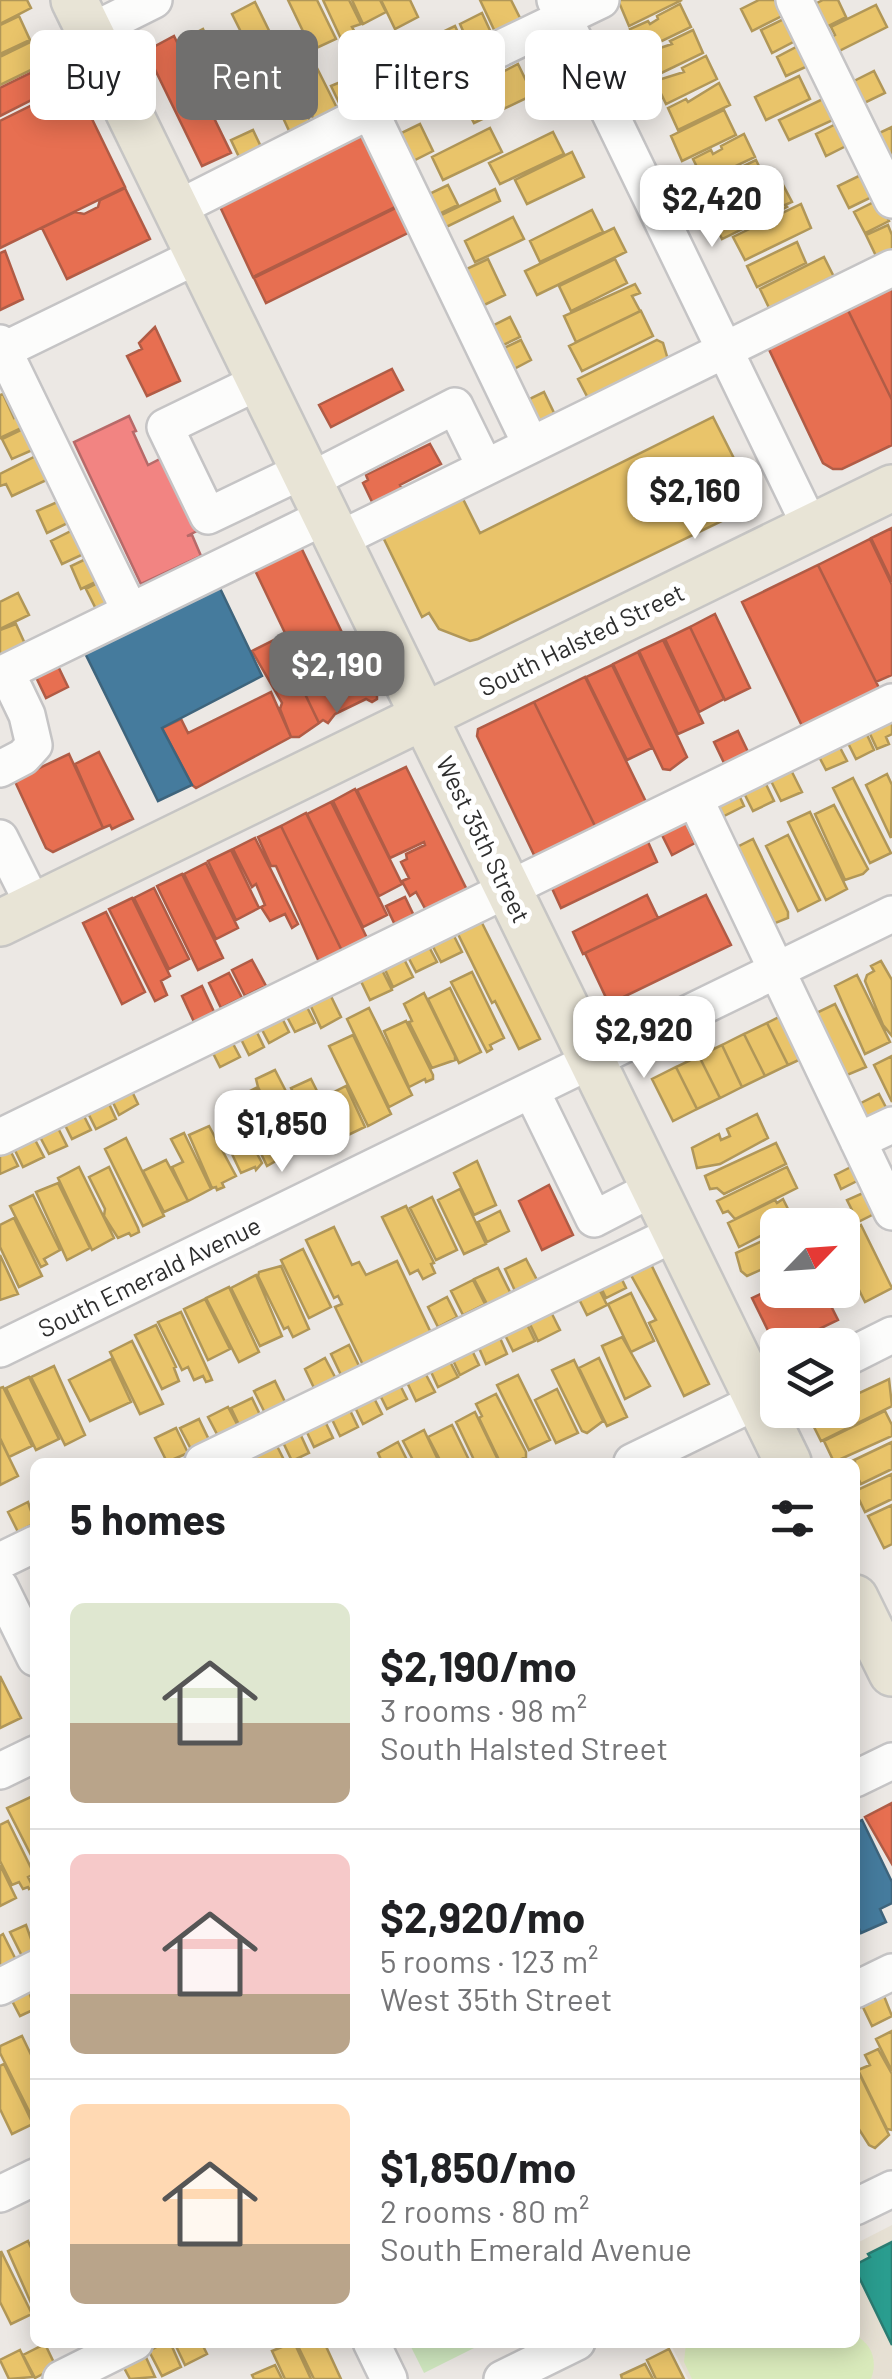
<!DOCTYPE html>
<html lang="en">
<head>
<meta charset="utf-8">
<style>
	body { margin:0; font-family:Barlow,sans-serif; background:#f2f2f2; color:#202124; height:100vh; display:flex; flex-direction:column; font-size:38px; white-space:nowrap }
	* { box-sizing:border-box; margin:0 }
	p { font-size:32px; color:#757577 }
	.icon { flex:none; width:55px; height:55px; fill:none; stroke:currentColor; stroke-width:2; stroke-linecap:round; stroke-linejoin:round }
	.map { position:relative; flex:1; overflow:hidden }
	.side { position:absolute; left:30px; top:1458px; width:830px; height:890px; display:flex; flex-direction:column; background:#fff; border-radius:15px; box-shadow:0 5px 25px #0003 }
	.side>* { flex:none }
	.hud { position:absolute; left:30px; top:30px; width:832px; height:90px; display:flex; gap:20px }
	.needle { width:65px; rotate:65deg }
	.tools { position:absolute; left:760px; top:1208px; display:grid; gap:20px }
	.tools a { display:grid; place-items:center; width:100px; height:100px; border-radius:15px; background:#fff; box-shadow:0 5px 25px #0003; font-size:50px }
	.price { position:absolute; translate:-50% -85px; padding:0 22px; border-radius:20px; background:#fff; color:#222; font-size:32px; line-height:65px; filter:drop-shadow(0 2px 5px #0008) }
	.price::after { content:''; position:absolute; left:50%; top:60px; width:30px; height:22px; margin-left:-15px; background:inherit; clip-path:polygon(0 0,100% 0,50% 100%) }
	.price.current { background:#706f6e; color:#fff }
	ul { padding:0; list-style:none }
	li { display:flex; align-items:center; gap:30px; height:250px; padding:0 40px }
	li+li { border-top:2px solid #e0e0e0 }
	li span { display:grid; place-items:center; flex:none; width:280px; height:200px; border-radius:15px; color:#555 }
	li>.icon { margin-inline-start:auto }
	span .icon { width:120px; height:120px; fill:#fffc; stroke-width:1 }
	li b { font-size:42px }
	h2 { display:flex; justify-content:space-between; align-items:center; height:120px; padding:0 40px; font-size:42px }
	.chip { padding:0 35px; border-radius:15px; background:#fff; box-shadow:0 5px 25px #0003; font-size:35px; line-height:90px }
	.chip.current { background:#706f6e; color:#fff }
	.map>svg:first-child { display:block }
	.education { fill:#e6e0d3 }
	.green { fill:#cee6be }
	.pitch { fill:#d9eabb }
	.homes { fill:#e9c46a; stroke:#b19758; stroke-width:2.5 }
	.shops { fill:#e76f51; stroke:#b05c46; stroke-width:2.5 }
	.schools { fill:#2a9d8f; stroke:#2b7c72; stroke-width:2.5 }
	.health { fill:#f28482; stroke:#b76a69; stroke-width:2.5 }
	.public { fill:#457b9d; stroke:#3e647c; stroke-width:2.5 }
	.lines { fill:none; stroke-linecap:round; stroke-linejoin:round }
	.minor-casing { stroke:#c5c4c5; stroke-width:40 }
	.major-casing { stroke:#c6c5c4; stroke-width:50 }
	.minor { stroke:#fcfcfb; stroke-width:35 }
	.major { stroke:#e8e4d6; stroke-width:45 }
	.labels { text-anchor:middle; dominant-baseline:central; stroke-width:10; stroke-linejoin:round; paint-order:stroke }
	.street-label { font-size:25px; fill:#2e2e2e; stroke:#fff }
</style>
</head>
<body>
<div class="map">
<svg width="892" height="2379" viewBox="0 0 892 2379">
	<rect width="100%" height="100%" fill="#ece8e4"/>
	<path class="education" d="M892 2225V2379H688L670 2343 855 2342V2244Z"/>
	<path class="green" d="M409 2343H484L424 2373Z"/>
	<path class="pitch" d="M855 2335C872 2344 878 2361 871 2379H692L684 2362 686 2343 855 2342Z"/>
	<path class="homes" d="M0 0H27L31 8 0 24Z
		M288 0H317L336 39 312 50Z
		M323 0H349L361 24 352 27 357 36 343 43Z
		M352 0H380L386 12 363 24Z
		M381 0H410L418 17 395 29Z
		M480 0H511L523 24 497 36Z
		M618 0H682L629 26Z
		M759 0H778L784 15 752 31 741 9Z
		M823 0H838L846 17 820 30 809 7Z
		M255 2 283 59 260 70 232 14Z
		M680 4 691 27 641 51 630 29 648 21 650 24 658 19 657 16Z
		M876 5 887 27 835 53 828 39 835 35 831 27Z
		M482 13 494 39 471 49 460 24Z
		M19 16 30 40 0 54V25Z
		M788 17 799 39 772 53 761 30Z
		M455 26 467 52 445 63 432 37Z
		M203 29 232 89 209 100 180 41Z
		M693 30 703 53 653 77 642 54 672 44 670 41Z
		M49 33 60 56 0 85V57Z
		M430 41 440 60 419 71 409 51Z
		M800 45 810 65 786 76 777 57Z
		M404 50 416 73 394 84 383 60Z
		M706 56 717 79 666 104 655 81 684 72 682 68Z
		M312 58 338 110 314 120 289 69Z
		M377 61 390 87 368 97 355 71Z
		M518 64 533 95 474 123 459 94Z
		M874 71 885 93 860 105 850 83Z
		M799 76 810 99 766 120 755 97Z
		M352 77 364 101 343 111 331 86Z
		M719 83 730 105 678 130 668 108 686 99 688 102Z
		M300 99 312 125 291 135 279 109Z
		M823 99 833 120 789 140 779 120Z
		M724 110 736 135 682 161 671 136Z
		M840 122 850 144 826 156 816 134Z
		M420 124 433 151 409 163 395 136Z
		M892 127V154L887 156 877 134Z
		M490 128 502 152 443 180 432 157Z
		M253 130 262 149 240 159 231 140Z
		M553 132 564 154 500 184 489 163Z
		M744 134 755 157 704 181 693 159 711 150 713 154 722 149 721 146Z
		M572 152 584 177 527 204 515 180Z
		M756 160 767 183 717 207 706 184 724 176 726 180 735 176 733 171Z
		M863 174 874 196 849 208 838 186Z
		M781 181 792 202 785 205 787 207 722 239 710 214Z
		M448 185 458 205 437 215 427 195Z
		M495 189 500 201 440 230 435 218Z
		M878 200 889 221 865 233 854 212Z
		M801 204 811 228 745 260 733 237Z
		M592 210 603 232 540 262 530 241Z
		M513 217 524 239 475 262 465 241Z
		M888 225 892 235V251L877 258 866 235Z
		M614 228 626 252 537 295 525 271Z
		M797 242 806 263 757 287 747 266Z
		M824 257 836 281 771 312 760 289Z
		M488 259 505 295 476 309 458 273Z
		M615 259 627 283 571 311 559 286Z
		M635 284 640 293 632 296 640 311 576 342 564 316Z
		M641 311 653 336 582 371 569 346Z
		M510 317 520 337 499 347 490 327Z
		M521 340 531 360 510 371 500 350Z
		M657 340 663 343 669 363 590 402 578 379Z
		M544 392 557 419 534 430 521 403Z
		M3 394 14 418 22 413 28 425 0 438V395Z
		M713 417 757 504 478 639 470 641 439 629 429 613 422 617 381 533 460 493 480 533Z
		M27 427 37 448 12 459 2 439Z
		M40 454 51 478 12 496 6 484 0 486V474Z
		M62 500 72 521 47 533 37 511Z
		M77 528 88 552 62 564 51 541Z
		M90 557 102 579 81 589 71 566Z
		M104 580 114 600 96 609 86 589Z
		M18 593 29 615 0 629V602Z
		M16 624 26 646 0 661V630Z
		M892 718V734L886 737 889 744 877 749 864 721Z
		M863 726 874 750 856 759 844 735Z
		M835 738 847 761 826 770 815 749Z
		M788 764 802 792 781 801 767 773Z
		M887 774 892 785 891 838 866 785Z
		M853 778 891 853 870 863 833 788Z
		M764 780 774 801 753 811 743 791Z
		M734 784 744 806 718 819 707 797Z
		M834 805 868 869 863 874 845 880 815 814Z
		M810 812 847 889 826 900 788 822Z
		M788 835 820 900 798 911 766 846Z
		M753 839 788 912V918L768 926 729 851Z
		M479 917 540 1039 519 1049 495 1001 492 1003 455 928Z
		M450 928 462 952 441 962 429 939Z
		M426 941 437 962 416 972 405 951Z
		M401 953 413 977 393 987 382 963Z
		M881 961 892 980V1036L883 1025 865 981 867 975 874 971 871 966Z
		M379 964 392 990 370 1000 358 975Z
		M472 972 504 1038 490 1045 492 1049 487 1052 451 982Z
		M857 975 890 1042 865 1054 835 986Z
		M327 988 341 1017 321 1028 307 998Z
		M450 988 481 1052 459 1063 428 999Z
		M424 993 455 1056V1060L432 1068 409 1022 412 1021 404 1004Z
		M305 1003 315 1023 295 1032 285 1013Z
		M835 1004 866 1067 840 1078 810 1016Z
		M369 1008 412 1095 389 1107 347 1019Z
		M791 1011 812 1054 788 1065 767 1023Z
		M279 1012 289 1032 269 1043 258 1022Z
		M406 1021 433 1075V1079L426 1082 425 1079 409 1087 384 1031Z
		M767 1023 788 1065 765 1076 744 1034Z
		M253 1024 264 1047 249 1055 237 1031Z
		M744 1034 765 1076 742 1087 722 1045Z
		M353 1035 391 1114 368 1126 329 1046Z
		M229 1036 240 1057 220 1067 209 1045Z
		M722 1045 742 1087 720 1098 699 1056Z
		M699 1056 720 1098 697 1109 676 1067Z
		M892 1056V1102L874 1065Z
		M676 1067 697 1109 673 1121 652 1079Z
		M275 1070 311 1140 308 1141 310 1145 305 1148 302 1144 289 1150 258 1087 256 1079Z
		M311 1079 337 1131 331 1135 328 1130 315 1137 291 1088Z
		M128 1083 138 1104 119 1115 108 1092Z
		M346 1086 365 1127 346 1136 324 1097Z
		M256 1088 288 1154 267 1166 244 1118 252 1114 242 1095Z
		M879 1094 892 1119 864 1131 853 1107Z
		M106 1097 116 1119 96 1129 85 1107Z
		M80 1108 91 1130 72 1139 61 1117Z
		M236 1114 262 1163 256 1170 255 1167 241 1173 222 1133 228 1130 224 1121Z
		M757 1114 768 1138 720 1164 697 1168 692 1148 719 1134 721 1140 730 1136 727 1129Z
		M56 1124 67 1146 49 1154 38 1133Z
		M209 1126 236 1176 222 1183 224 1187 217 1190 216 1187 212 1188 189 1135Z
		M184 1133 211 1189 188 1201 172 1167 183 1162 171 1139Z
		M32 1134 44 1157 23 1167 12 1144Z
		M126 1138 164 1216 143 1226 105 1149Z
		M6 1142 18 1166 0 1174V1145Z
		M776 1143 786 1164 724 1194 717 1188 710 1189 705 1176Z
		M166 1160 188 1201 164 1212 143 1171Z
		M477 1161 496 1205 474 1215 454 1173Z
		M857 1164 863 1178 841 1189 835 1175Z
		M79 1167 114 1238 92 1250 58 1178Z
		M109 1167 138 1228 139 1232 131 1236 129 1233 118 1238 104 1216 105 1209 89 1177Z
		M787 1167 797 1188 735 1219 728 1211 723 1213 717 1201Z
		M58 1183 90 1248 67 1260 36 1192Z
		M460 1189 486 1244 464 1254 438 1200Z
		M870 1190 880 1211 858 1222 847 1200Z
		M33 1195 60 1250 44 1259 47 1264 41 1267 10 1206Z
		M432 1197 457 1250 436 1260 410 1208Z
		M783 1199 793 1219 739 1247 728 1223 775 1200 777 1203Z
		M406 1206 434 1263 431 1264 435 1273 423 1279 418 1270 410 1274 382 1217Z
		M500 1211 509 1231 487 1242 478 1222Z
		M14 1218 42 1276 19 1287 0 1247V1225Z
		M861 1225 892 1288 865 1302 842 1256V1234Z
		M334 1227 352 1265 359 1262 366 1275 397 1261 432 1335 364 1367 335 1307 342 1304 338 1296 334 1298 306 1240Z
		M775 1235 778 1262 747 1276 741 1271 736 1253Z
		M303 1249 331 1307 309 1318 281 1260Z
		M0 1255 18 1294 0 1300Z
		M648 1258 709 1384 684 1396 649 1323 656 1320 627 1268Z
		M526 1259 538 1282 516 1293 505 1269Z
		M281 1266 309 1329 293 1337 288 1327 284 1329 258 1276 259 1272Z
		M498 1268 511 1294 488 1306 474 1279Z
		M617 1269 626 1288 606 1298 597 1279Z
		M256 1275 282 1336 260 1346 231 1288Z
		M473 1280 485 1304 463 1315 451 1291Z
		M596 1283 607 1305 587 1315 576 1293Z
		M229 1287 259 1352 239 1362 206 1298Z
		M631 1293 654 1341 631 1352 608 1304Z
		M447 1297 457 1317 438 1327 428 1307Z
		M205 1299 230 1349 208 1360 184 1309Z
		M549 1308 560 1330 538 1341 527 1318Z
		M181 1312 209 1373 212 1380 206 1382 203 1376 194 1380 188 1367 182 1370 158 1322Z
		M524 1318 535 1341 513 1351 502 1329Z
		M156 1325 176 1367 174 1368 179 1381 162 1389 135 1335Z
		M497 1331 507 1354 486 1364 476 1341Z
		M622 1337 650 1386 625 1399 602 1346Z
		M132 1341 163 1404 140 1414 110 1352Z
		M469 1344 479 1365 460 1375 450 1354Z
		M349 1345 360 1368 342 1377 331 1354Z
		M446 1354 458 1377 438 1387 427 1363Z
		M325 1358 336 1379 315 1390 305 1369Z
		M599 1358 627 1417 607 1426 579 1368Z
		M111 1359 131 1402 90 1421 69 1380Z
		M574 1360 603 1421 587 1433 582 1431 552 1370Z
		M54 1366 85 1435 65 1445 31 1377Z
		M422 1367 435 1392 416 1401 404 1376Z
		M518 1375 550 1440 529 1450 497 1385Z
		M29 1377 59 1439 36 1450 6 1388Z
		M396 1377 407 1399 387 1409 376 1387Z
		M889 1379 892 1406 821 1441 809 1417 824 1410H842V1401Z
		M275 1381 286 1404 266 1415 254 1391Z
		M3 1387 32 1446 9 1457 0 1438V1388Z
		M557 1389 578 1433 556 1443 535 1400Z
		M372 1394 382 1414 363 1424 353 1403Z
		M496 1394 526 1452V1457L515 1462H500L479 1418 482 1416 476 1404Z
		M252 1398 262 1419 241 1429 231 1408Z
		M347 1404 358 1427 340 1436 329 1413Z
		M228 1407 238 1426 218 1436 208 1417Z
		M885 1411 892 1425V1436L834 1462 824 1441Z
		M475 1412 499 1462H475L456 1422Z
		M323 1417 333 1438 314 1447 304 1426Z
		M199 1419 210 1442 192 1451 180 1428Z
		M452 1425 470 1462H441L428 1437Z
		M176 1428 188 1453 167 1462 155 1438Z
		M298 1429 309 1453 292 1461 281 1438Z
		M424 1430 439 1462H414L403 1441Z
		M0 1439 18 1476 0 1485Z
		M274 1440 285 1462H258L251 1450Z
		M398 1442 408 1462H382L378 1453Z
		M892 1442V1469L861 1484 855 1472V1462H850Z
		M892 1474V1499L865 1512 855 1491Z
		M28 1502 35 1523 18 1532 8 1512Z
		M892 1505V1544L884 1548 868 1516Z
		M0 1676 21 1718 0 1728Z
		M35 1795V1863L7 1808Z
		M8 1821 34 1874 28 1877 33 1887 29 1889 28 1887 23 1889 19 1882 12 1885 0 1861V1825Z
		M0 1865 16 1898 0 1906Z
		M26 1925 35 1950 22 1956 10 1932Z
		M3 1934 16 1960 0 1968V1936Z
		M27 1986 35 2009 20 2016 9 1995Z
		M882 1991 892 2016 872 2026 860 2001Z
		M892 2031V2071L876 2039Z
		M22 2036 35 2063V2123L0 2053V2046Z
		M878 2049 892 2074V2130L887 2129 858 2070 870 2065 865 2055Z
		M4 2064 33 2124 12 2134 0 2109V2066Z
		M858 2071 889 2135 875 2148 869 2145 855 2123V2072Z
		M28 2241 35 2256V2312L8 2251Z
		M1 2251 32 2314 11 2324 0 2302Z
		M166 2342H170L181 2367 162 2376 149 2351Z
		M174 2342H201L207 2354 185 2365Z
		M294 2342 311 2379H285L272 2351Z
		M296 2342H324L341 2379H314Z
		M45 2344 56 2367 35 2378 23 2355Z
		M669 2349 684 2379H656L647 2360Z
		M20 2350 33 2377 9 2379 0 2360Z
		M144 2353 155 2377 130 2379 122 2364Z
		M645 2364 653 2379H622L621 2375Z
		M275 2365 282 2379H254L252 2375Z"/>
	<path class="shops" d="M174 36 231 153 202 166 146 51Z
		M47 65 59 86 0 116V88Z
		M75 84 125 187 0 248V121Z
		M354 132 371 138 403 203 253 277 216 198Z
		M125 188 150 239 67 279 42 228 75 212 84 214 98 207 100 200Z
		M402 205 414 230 266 303 254 278Z
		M5 251 23 299 0 310V253Z
		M892 278V400L844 302Z
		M844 302 892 400V445L842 469H833L823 463 765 341Z
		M155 327 180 381 147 396 127 356 142 349 139 343Z
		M392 369 403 390 331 427 319 405Z
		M430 444 441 464 400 485 416 514 385 529 363 483 368 480 366 475Z
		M892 528V582L871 538Z
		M870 539 892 585V675L876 682 818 565Z
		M298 541 348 645 354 647V656L369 687 377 693V699L372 702 366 699 335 714 328 723 323 720 319 723 278 638 286 635 252 564Z
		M818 565 881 692 804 730 742 602Z
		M715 614 750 688 725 700 690 627Z
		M690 627 724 699 699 712 665 639Z
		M278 638 319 723 299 737H291L280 709 282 703 252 651Z
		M663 640 703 723 678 734 639 651Z
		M638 652 687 757 670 770 663 769 613 664Z
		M57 664 68 687 46 698 35 675Z
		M612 665 652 748 627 760 586 677Z
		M585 677 648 806 597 830 534 702Z
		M271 692 291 737 196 788 192 785 162 728 181 719 188 733Z
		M534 702 595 826 575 836 576 840 536 859 477 736 478 729Z
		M738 731 749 754 725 765 714 742Z
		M99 752 133 819 112 829 110 825 103 828 75 764Z
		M69 754 103 828 53 852 46 848 11 773 31 772Z
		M406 767 468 892 427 912 416 892 410 896 402 881 409 878 401 862 407 859 406 854 425 845 424 842 390 858 357 790Z
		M355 789 402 884 379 896 333 801Z
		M331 802 387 915 363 927 307 814Z
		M306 813 369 942 343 953 281 826Z
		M681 813 695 843 672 855 657 825Z
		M281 826 343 953 320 964 276 866H271L258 837Z
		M644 833 657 862 561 908 550 884Z
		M255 838 298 924 292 928 285 914 270 921 261 907 265 905 256 884 252 887 233 849Z
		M231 850 259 908 236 920 208 861Z
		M206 863 238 928 216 939 184 874Z
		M182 874 223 958 198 970 157 886Z
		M154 888 189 959 169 969 134 898Z
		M647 895 658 918 583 954 573 932Z
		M706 895 731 945 609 1004 585 953Z
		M405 897 415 918 396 927 386 906Z
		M132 898 170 976 161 981 167 995 155 1001 109 909Z
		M106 912 145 992 122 1004 83 923Z
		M252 960 266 986 245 996 232 970Z
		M229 973 242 998 221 1008 209 983Z
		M202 986 215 1014 195 1024 182 996Z
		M549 1185 573 1235 542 1250 519 1201Z
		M778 1286V1290H828L824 1292 838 1320 786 1345H778L777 1349 752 1298Z
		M892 1803V1864L865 1817Z"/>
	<path class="schools" d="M892 2242V2345L855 2269V2265L870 2257 868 2254Z"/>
	<path class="health" d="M129 416 136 431 133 432 148 465 162 458 197 531 187 536 192 535 201 556 141 584 74 442Z"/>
	<path class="public" d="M217 582 262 676 162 728 192 785 158 801 82 647Z
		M862 1820 892 1882V1903L880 1909 886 1922 861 1933 855 1920V1823Z"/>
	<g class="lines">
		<g class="minor-casing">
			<path id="minor" d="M555 0 811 528
				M794 0 892 200
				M90 32 154 0
				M370 111 531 445
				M176 209 370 111 601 0
				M0 343 130 611
				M0 352 199 255
				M260 381 165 427 208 516 304 470
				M309 481 455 406 485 467
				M338 540 892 268
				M0 675 326 516
				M0 769 23 757 34 745 27 715 15 690
				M695 799 892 1212
				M0 838 34 906
				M531 1090 594 1219 654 1188
				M0 1137 892 702
				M858 1141 892 1125
				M0 1349 892 914
				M842 1360 892 1335
				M203 1462 676 1233
				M632 1462 778 1391
				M0 1561 35 1544
				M0 1587 35 1658
				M0 1771 35 1754
				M855 1779 892 1761
				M0 1987 35 1969
				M855 1990 892 1972
				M0 2194 35 2177
				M855 2207 892 2189
				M371 2342 389 2379
				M61 2379 135 2342
				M502 2379 577 2342"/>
		</g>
		<g class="major-casing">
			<path id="major" d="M74 0 788 1462
				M0 923 892 488
				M855 1598 892 1673"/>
		</g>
		<use href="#minor" class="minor"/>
		<use href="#major" class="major"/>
	</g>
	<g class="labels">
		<g class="street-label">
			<text transform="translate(581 639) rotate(-26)">South Halsted Street</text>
			<text transform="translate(484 839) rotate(64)">West 35th Street</text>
			<text transform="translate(149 1276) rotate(-26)">South Emerald Avenue</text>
		</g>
	</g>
</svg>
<div class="tools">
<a><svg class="needle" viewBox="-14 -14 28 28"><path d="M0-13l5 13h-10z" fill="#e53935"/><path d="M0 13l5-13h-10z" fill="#757577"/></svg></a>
<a><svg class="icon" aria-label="layers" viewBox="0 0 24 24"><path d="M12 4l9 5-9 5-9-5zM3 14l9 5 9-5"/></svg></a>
</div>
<b class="price" style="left:712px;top:250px">$2,420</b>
<b class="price" style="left:695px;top:542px">$2,160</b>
<b class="price current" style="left:337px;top:716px">$2,190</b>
<b class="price" style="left:644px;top:1081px">$2,920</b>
<b class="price" style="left:282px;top:1175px">$1,850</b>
<div class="hud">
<a class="chip">Buy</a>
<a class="chip current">Rent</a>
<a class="chip">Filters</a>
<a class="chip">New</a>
</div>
<section class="side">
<h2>5 homes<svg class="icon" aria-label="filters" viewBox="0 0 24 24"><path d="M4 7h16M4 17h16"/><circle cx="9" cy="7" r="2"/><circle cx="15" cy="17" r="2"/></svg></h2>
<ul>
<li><span style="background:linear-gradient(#dfe7d0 60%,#b9a48a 0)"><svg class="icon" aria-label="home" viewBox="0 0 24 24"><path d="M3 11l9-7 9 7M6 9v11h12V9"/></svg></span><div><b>$2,190/mo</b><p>3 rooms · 98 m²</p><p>South Halsted Street</p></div></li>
<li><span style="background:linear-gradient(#f6c9c9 70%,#b9a48a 0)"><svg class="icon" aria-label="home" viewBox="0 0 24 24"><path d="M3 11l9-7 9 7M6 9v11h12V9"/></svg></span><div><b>$2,920/mo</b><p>5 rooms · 123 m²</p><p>West 35th Street</p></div></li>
<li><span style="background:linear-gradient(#ffd9b3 70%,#b9a48a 0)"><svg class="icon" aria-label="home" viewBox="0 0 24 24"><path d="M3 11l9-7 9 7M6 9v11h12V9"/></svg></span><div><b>$1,850/mo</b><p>2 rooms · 80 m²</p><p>South Emerald Avenue</p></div></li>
</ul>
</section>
</div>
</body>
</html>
